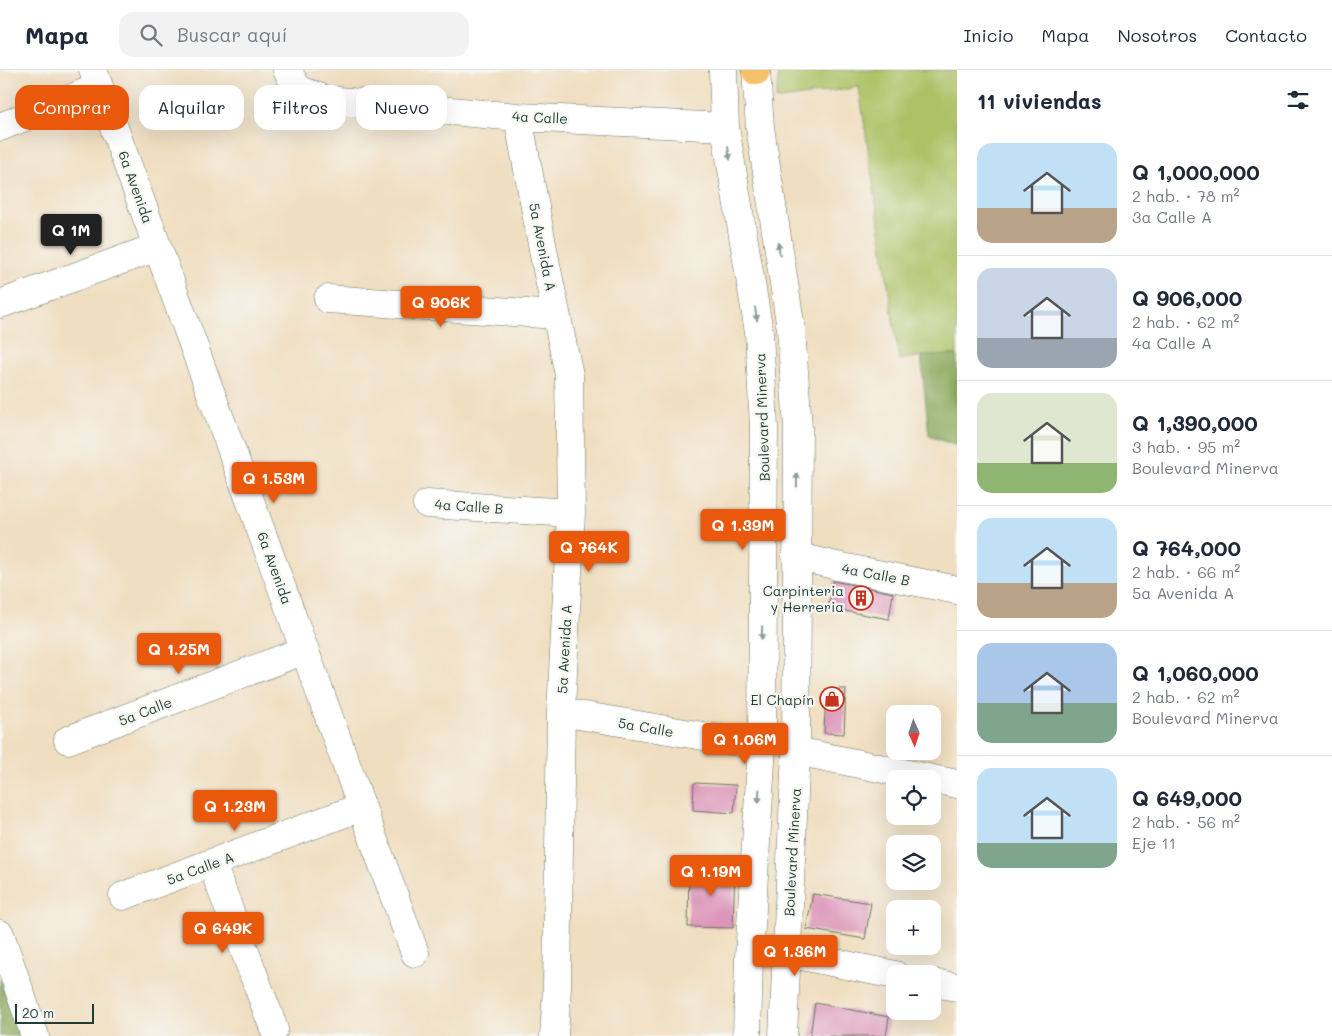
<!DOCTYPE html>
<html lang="es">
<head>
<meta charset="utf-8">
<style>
	body { margin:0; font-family:Mali,sans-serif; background:#f2f2f3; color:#1f2937; height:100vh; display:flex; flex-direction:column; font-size:19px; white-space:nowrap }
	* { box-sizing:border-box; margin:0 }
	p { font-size:16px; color:#747a83 }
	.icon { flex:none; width:28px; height:28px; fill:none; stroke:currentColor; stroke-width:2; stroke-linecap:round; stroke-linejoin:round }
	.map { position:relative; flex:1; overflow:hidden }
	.panel { display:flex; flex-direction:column; background:#fff; width:375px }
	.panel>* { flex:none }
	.banner { position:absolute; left:15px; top:15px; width:475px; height:45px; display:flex; gap:10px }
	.needle { width:32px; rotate:177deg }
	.buttons { position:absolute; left:886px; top:635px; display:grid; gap:10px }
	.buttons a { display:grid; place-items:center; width:55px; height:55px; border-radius:10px; background:#fff; box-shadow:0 5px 20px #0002; font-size:25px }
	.scale { position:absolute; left:15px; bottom:12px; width:79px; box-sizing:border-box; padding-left:5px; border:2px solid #1f3d34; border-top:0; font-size:14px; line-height:18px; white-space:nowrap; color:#1f3d34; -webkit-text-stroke:4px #f6f6f2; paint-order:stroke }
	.price { position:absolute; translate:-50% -42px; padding:0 11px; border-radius:5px; background:#ea580c; color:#fff; font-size:16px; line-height:32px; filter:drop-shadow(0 1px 2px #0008) }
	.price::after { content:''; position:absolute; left:50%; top:30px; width:15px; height:11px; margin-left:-8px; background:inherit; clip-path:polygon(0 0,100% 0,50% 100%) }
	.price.current { background:#222; color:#fff }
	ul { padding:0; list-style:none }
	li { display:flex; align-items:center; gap:15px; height:125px; padding:0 20px }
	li+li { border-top:1px solid #e0e1e3 }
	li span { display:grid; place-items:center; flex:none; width:140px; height:100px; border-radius:15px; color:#555 }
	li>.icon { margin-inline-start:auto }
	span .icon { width:60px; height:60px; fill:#fffc; stroke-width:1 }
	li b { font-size:21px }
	h2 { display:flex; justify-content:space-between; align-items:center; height:60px; padding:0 20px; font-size:21px }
	.pill { padding:0 18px; border-radius:15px; background:#fff; box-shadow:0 5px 20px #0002; font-size:18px; line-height:45px }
	.pill.current { background:#ea580c; color:#fff }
	header { display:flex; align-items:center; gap:30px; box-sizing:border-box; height:70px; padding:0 25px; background:#fff; border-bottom:1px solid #e0e1e3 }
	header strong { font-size:24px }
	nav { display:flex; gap:28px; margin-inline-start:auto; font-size:18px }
	.search { width:350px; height:45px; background:#f2f2f3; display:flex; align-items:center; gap:12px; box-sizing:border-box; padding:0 18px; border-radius:15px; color:#747a83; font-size:19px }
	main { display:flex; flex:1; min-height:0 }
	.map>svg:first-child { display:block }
	.green { fill:#adc165; stroke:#667f4c }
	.forest { fill:#8aa75a; stroke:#547247 }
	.building { fill:#dd96ba }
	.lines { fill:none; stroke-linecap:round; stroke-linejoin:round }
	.minor-casing { stroke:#687565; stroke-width:29 }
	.major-casing { stroke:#687565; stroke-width:29 }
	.minor { stroke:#fff; stroke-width:28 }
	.major { stroke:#f5c16b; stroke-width:28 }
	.oneway { fill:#8f9e9a }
	.labels { text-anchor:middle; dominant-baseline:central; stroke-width:4.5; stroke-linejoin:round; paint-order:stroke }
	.street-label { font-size:14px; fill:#1f3d34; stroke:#f6f6f2 }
	.poi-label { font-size:14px; fill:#1f3d34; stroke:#f6f6f2; text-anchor:end }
</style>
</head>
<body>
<header>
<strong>Mapa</strong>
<div class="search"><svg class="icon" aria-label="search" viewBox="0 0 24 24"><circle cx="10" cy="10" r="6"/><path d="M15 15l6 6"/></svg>Buscar aquí</div>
<nav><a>Inicio</a><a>Mapa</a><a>Nosotros</a><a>Contacto</a></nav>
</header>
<main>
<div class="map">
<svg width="957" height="966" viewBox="0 0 957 966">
	<rect width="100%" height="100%" fill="#f6f6f2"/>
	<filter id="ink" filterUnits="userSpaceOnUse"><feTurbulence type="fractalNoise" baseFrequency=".02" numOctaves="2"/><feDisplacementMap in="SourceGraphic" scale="10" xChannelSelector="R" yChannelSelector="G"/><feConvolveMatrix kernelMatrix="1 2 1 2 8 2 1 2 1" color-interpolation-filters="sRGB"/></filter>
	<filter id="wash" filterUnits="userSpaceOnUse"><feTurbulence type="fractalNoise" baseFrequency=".0096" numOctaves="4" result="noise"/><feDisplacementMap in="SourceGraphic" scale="20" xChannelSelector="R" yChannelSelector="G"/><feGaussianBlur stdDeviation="1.12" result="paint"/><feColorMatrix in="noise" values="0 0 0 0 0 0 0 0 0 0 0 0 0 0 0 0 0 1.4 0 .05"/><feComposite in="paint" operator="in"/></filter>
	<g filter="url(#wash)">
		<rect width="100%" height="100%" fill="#f0dec0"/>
		<path class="green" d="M779 0H957V285L921 286 899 290 859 17 776 30Z"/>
		<path class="forest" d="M957 285V376L929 366 921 286Z
			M0 908 19 966H0Z"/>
		<g id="blocks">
			<path class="building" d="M833 511 893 523 889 549 828 538Z
				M826 619H846L844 664 824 663Z
				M694 713 736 715 734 743 693 740Z
				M689 797 735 798 733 858 688 857Z
				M813 824 871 833 865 869 806 859Z
				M815 933 889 947 886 966H810Z"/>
		</g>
	</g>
	<g filter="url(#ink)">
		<use href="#blocks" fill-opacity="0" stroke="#687565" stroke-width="1"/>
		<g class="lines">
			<g class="minor-casing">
				<path id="minor" d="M93 0 415 883
					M287 0 298 19 327 30 518 47 725 57
					M723 0 725 57 759 262 764 358 762 676 749 887 747 966
					M756 0 760 57 791 259 798 358 796 681 783 966
					M518 47 546 195 569 305 571 443 561 642 557 917 554 966
					M0 57 99 17
					M328 229 556 245
					M0 234 157 177
					M427 434 571 443
					M796 486 837 496 957 520
					M561 642 762 676
					M68 670 305 580
					M796 681 957 714
					M212 794 274 959
					M123 826 361 737
					M0 864 35 966
					M787 883 895 905
					M932 913 957 917"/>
			</g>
			<g class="major-casing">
				<path id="major" d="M756 1V0"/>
			</g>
			<use href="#minor" class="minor"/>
			<use href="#major" class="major"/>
		</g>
		<defs><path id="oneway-solid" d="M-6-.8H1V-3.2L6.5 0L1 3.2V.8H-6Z" transform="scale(1.25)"/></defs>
		<g class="oneway">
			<use href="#oneway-solid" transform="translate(729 83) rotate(81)"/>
			<use href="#oneway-solid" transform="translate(779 179) rotate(-99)"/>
			<use href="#oneway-solid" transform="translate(756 244) rotate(81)"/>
			<use href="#oneway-solid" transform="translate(797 410) rotate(-89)"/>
			<use href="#oneway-solid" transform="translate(762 563) rotate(91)"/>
			<use href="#oneway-solid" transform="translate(759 726) rotate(93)"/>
		</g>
	</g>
	<defs>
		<g id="building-ring" transform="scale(1.25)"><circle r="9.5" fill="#f6f6f2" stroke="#c8321e" stroke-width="1.5"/><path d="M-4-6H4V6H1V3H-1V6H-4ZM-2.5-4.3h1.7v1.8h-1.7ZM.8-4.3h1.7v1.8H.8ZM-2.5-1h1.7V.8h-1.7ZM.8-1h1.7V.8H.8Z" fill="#c8321e"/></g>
		<g id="shop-ring" transform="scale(1.25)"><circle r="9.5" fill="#f6f6f2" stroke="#c8321e" stroke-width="1.5"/><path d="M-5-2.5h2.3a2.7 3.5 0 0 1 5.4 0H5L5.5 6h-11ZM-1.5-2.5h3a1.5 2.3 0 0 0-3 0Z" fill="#c8321e"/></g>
	</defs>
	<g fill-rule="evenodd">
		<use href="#building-ring" x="861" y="528"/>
		<use href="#shop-ring" x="832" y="629"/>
	</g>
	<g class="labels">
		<g class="street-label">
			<text transform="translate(540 47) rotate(3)">4a Calle</text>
			<text transform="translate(136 117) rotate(70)">6a Avenida</text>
			<text transform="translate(543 177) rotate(79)">5a Avenida A</text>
			<text transform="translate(762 347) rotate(-92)">Boulevard Minerva</text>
			<text transform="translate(469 436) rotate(4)">4a Calle B</text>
			<text transform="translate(275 498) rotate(70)">6a Avenida</text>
			<text transform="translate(876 504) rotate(11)">4a Calle B</text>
			<text transform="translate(564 579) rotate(-87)">5a Avenida A</text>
			<text transform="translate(145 641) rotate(-21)">5a Calle</text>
			<text transform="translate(646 657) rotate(10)">5a Calle</text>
			<text transform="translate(792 782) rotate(-87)">Boulevard Minerva</text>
			<text transform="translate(200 798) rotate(-20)">5a Calle A</text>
		</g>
		<g class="poi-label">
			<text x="844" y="520">Carpinteria<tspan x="844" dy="16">y Herreria</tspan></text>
			<text x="814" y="629">El Chapín</text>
		</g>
	</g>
</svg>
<div class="buttons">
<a><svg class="needle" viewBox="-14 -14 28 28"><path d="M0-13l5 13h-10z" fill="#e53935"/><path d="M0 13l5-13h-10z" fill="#747a83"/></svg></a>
<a><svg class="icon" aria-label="locate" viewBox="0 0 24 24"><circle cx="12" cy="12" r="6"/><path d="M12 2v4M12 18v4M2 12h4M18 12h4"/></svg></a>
<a><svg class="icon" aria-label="layers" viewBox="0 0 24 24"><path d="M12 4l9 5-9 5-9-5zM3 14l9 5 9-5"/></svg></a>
<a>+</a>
<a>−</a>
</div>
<div class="scale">20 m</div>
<b class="price current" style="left:71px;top:186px">Q 1M</b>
<b class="price" style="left:441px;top:258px">Q 906K</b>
<b class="price" style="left:274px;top:434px">Q 1.53M</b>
<b class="price" style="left:743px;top:481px">Q 1.39M</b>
<b class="price" style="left:589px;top:503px">Q 764K</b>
<b class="price" style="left:179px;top:605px">Q 1.25M</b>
<b class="price" style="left:745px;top:695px">Q 1.06M</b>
<b class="price" style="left:235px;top:762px">Q 1.23M</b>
<b class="price" style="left:711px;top:827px">Q 1.19M</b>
<b class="price" style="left:223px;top:884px">Q 649K</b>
<b class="price" style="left:795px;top:907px">Q 1.36M</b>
<div class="banner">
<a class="pill current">Comprar</a>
<a class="pill">Alquilar</a>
<a class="pill">Filtros</a>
<a class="pill">Nuevo</a>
</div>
</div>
<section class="panel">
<h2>11 viviendas<svg class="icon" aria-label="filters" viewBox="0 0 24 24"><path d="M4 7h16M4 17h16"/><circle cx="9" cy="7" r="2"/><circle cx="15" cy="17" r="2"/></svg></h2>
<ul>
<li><span style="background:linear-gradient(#bfe0f5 65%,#b9a48a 0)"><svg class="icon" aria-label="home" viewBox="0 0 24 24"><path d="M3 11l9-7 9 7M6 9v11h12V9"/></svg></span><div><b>Q 1,000,000</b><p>2 hab. · 78 m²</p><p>3a Calle A</p></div></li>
<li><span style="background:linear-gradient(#c9d6e8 70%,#9aa5b1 0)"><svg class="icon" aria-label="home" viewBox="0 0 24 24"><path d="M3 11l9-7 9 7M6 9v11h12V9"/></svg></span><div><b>Q 906,000</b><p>2 hab. · 62 m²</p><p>4a Calle A</p></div></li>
<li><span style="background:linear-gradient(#dfe7d0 70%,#8fb573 0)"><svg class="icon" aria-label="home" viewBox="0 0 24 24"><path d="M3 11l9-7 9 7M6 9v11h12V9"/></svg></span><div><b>Q 1,390,000</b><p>3 hab. · 95 m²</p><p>Boulevard Minerva</p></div></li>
<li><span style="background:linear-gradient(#bfe0f5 65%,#b9a48a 0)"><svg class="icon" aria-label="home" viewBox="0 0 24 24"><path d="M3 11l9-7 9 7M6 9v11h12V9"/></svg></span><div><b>Q 764,000</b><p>2 hab. · 66 m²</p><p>5a Avenida A</p></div></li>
<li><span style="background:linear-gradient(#a9c7e8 60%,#7fa58c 0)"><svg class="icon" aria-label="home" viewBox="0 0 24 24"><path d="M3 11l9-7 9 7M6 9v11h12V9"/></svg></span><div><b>Q 1,060,000</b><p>2 hab. · 62 m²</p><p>Boulevard Minerva</p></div></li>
<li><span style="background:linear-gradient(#bfe0f5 75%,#7fa58c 0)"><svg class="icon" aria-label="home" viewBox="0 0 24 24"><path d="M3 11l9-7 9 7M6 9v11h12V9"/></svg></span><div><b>Q 649,000</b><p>2 hab. · 56 m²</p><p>Eje 11</p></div></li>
</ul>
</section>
</main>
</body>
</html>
